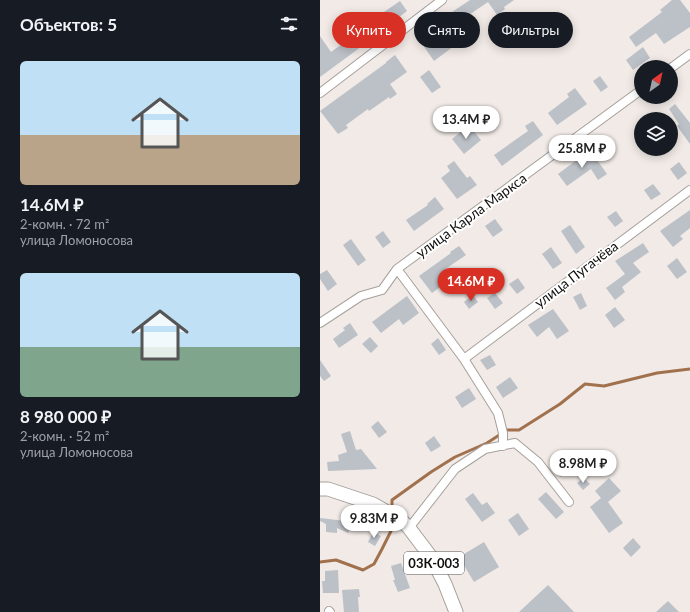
<!DOCTYPE html>
<html lang="ru">
<head>
<meta charset="utf-8">
<style>
	body { margin:0; font-family:Lato,sans-serif; background:#242831; color:#f1f3f6; height:100vh; display:flex; flex-direction:column; font-size:15px; white-space:nowrap }
	* { box-sizing:border-box; margin:0 }
	p { font-size:13px; color:#9ea1a6 }
	.icon { flex:none; width:22px; height:22px; fill:none; stroke:currentColor; stroke-width:2; stroke-linecap:round; stroke-linejoin:round }
	.map { position:relative; flex:1; overflow:hidden }
	.side { display:flex; flex-direction:column; background:#171b24; width:320px }
	.side>* { flex:none }
	.top-card { position:absolute; left:12px; top:12px; width:298px; height:36px; display:flex; gap:8px }
	.needle { width:26px; rotate:33deg }
	.buttons { position:absolute; left:314px; top:60px; display:grid; gap:8px }
	.buttons a { display:grid; place-items:center; width:44px; height:44px; border-radius:50%; background:#171b24; box-shadow:0 2px 10px #0003; font-size:20px }
	.price { position:absolute; translate:-50% -34px; padding:0 9px; border-radius:14px; background:#fff; color:#222; font-size:13px; line-height:26px; filter:drop-shadow(0 1px 2px #0008) }
	.price::after { content:''; position:absolute; left:50%; top:24px; width:12px; height:9px; margin-left:-6px; background:inherit; clip-path:polygon(0 0,100% 0,50% 100%) }
	.price.selected { background:#d93025; color:#fff }
	ul { padding:0; list-style:none }
	li { display:grid; align-content:center; gap:8px; height:212px; padding:0 20px }
	li span { display:grid; place-items:center; height:124px; border-radius:6px; color:#555 }
	li>.icon { margin-inline-start:auto }
	span .icon { width:72px; height:72px; fill:#fffc; stroke-width:1 }
	li b { font-size:17px }
	h2 { display:flex; justify-content:space-between; align-items:center; height:48px; padding:0 20px; font-size:17px }
	.chip { padding:0 14px; border-radius:18px; background:#171b24; box-shadow:0 2px 10px #0003; font-size:14px; line-height:36px }
	.chip.selected { background:#d93025; color:#fff }
	main { display:flex; flex:1; min-height:0 }
	.map>svg:first-child { display:block }
	.lines { fill:none; stroke-linecap:round; stroke-linejoin:round }
	.stream { stroke:#a1714d; stroke-width:3 }
	.building { fill:#bcc1c7 }
	.minor-casing { stroke:#a6a09b; stroke-width:10 }
	.primary-casing { stroke:#a6a09b; stroke-width:15 }
	.minor { stroke:#fff; stroke-width:8 }
	.primary { stroke:#fff; stroke-width:13 }
	.labels { text-anchor:middle; dominant-baseline:central; stroke-width:4; stroke-linejoin:round; paint-order:stroke }
	.shield { fill:#fff; stroke:#585756; stroke-width:1 }
	.shield-label { font-size:13px; font-weight:bold; fill:#110f0d }
	.street-label { font-size:14px; fill:#110f0d; stroke:#fff }
</style>
</head>
<body>
<main>
<section class="side">
<h2>Объектов: 5<svg class="icon" aria-label="filters" viewBox="0 0 24 24"><path d="M4 7h16M4 17h16"/><circle cx="9" cy="7" r="2"/><circle cx="15" cy="17" r="2"/></svg></h2>
<ul>
<li><span style="background:linear-gradient(#bfe0f5 60%,#b9a48a 0)"><svg class="icon" aria-label="home" viewBox="0 0 24 24"><path d="M3 11l9-7 9 7M6 9v11h12V9"/></svg></span><div><b>14.6M ₽</b><p>2-комн. · 72 m²</p><p>улица Ломоносова</p></div></li>
<li><span style="background:linear-gradient(#bfe0f5 60%,#7fa58c 0)"><svg class="icon" aria-label="home" viewBox="0 0 24 24"><path d="M3 11l9-7 9 7M6 9v11h12V9"/></svg></span><div><b>8 980 000 ₽</b><p>2-комн. · 52 m²</p><p>улица Ломоносова</p></div></li>
</ul>
</section>
<div class="map">
<svg width="370" height="612" viewBox="0 0 370 612">
	<rect width="100%" height="100%" fill="#f1eae6"/>
	<g class="lines">
		<path class="stream" d="M72 510V500L111 472 135 457 167 443 187 430H199L240 404 265 384 284 386 337 373 370 369
			M0 562 16 560 43 570 54 564 62 549 72 529V520"/>
	</g>
	<path class="building" d="M150 0H194L184 7 185 9 177 15 168 2 143 19 145 22 126 36 134 46 114 61 98 38 127 17 126 16Z
		M352 0H360L370 13V27L344 44 336 33 316 47 309 37 342 12 340 10Z
		M80 1 87 11 66 27 58 16Z
		M35 17 53 38 0 77V36L11 52 36 34 28 22Z
		M323 47 330 58 313 70 306 60Z
		M75 55 87 72 70 84 77 94 70 99 69 97 49 111 48 109 26 125 28 128 18 134 0 111 66 63V62Z
		M109 70 121 87 112 93 100 77Z
		M280 76 288 87 281 92 273 81Z
		M255 88 267 104 237 125 228 113 249 97 247 94Z
		M355 104 370 123V144L357 126 359 124 349 109Z
		M213 121 223 135 182 166 174 155 208 131 205 126Z
		M149 125 161 140 144 154 132 139Z
		M270 150 287 174 278 180 271 169 247 186 238 174Z
		M134 161 147 178 150 176 157 185 137 199 121 178 130 171 127 166Z
		M359 162 367 173 358 180 350 169Z
		M333 184 341 194 331 200 324 190Z
		M115 197 124 209 94 231 86 220 108 205 107 204Z
		M370 210V228L360 236 363 239 353 247 340 231Z
		M296 211 303 221 295 227 287 217Z
		M175 219 183 230 173 237 165 226Z
		M250 225 265 247 256 254 241 231Z
		M63 231 71 242 63 248 55 237Z
		M31 239 46 260 38 266 23 245Z
		M323 243 329 252 313 263 321 272 302 287 305 292 295 300 286 288 305 274 295 261Z
		M139 246 146 255 124 270 131 279 112 293 99 276 131 253 130 252Z
		M231 247 242 263 233 269 222 254Z
		M357 258 367 272 357 279 347 266Z
		M7 270 17 284 8 291 0 279V274Z
		M198 278 205 288 197 294 189 284Z
		M175 293 183 303 175 309 167 298Z
		M261 293 267 306 260 310 253 297Z
		M153 295 158 302 149 309 144 302Z
		M87 296 99 313 83 325 79 319 61 333 52 322Z
		M295 307 305 320 294 328 285 315Z
		M233 309 249 331 237 339 229 327 217 337 208 325Z
		M30 323 38 335 19 348 13 339 25 330 23 328Z
		M50 337 58 346 51 353 42 344Z
		M118 338 126 350 119 355 111 344Z
		M170 355 176 365 167 370 160 360Z
		M0 360 11 376 4 381 0 376Z
		M190 377 198 388 183 398 176 387Z
		M149 388 156 399 142 408 135 397Z
		M58 421 67 432 59 438 51 427Z
		M30 431 36 450 41 449 57 469 8 471 7 462 19 461 18 455 27 452 21 434Z
		M114 436 121 446 111 452 105 443Z
		M242 456 252 470 241 477 231 464Z
		M264 478 270 484 263 490 257 483Z
		M289 478 301 491 288 502 303 523 289 533 270 507 281 498 275 491Z
		M226 492 244 512 236 519 218 499Z
		M153 493 162 505 167 502 175 513 162 522 145 499Z
		M198 513 209 529 199 536 188 520Z
		M0 518 25 521 32 524 28 533 17 528V533L6 532V524L0 521Z
		M53 532 61 536 55 546 48 542Z
		M313 538 321 547 311 557 303 548Z
		M164 542 179 567 154 582 139 557Z
		M81 563 90 588 78 592 73 580H75L71 566Z
		M18 570 19 593H3L2 581H5V571Z
		M228 585 254 612H199Z
		M39 589 40 597H38L39 612H24L22 590Z
		M348 601 359 612H336Z"/>
	<g class="lines">
		<g class="minor-casing">
			<path id="minor" d="M351 68 370 54
				M0 93 122 0
				M77 269 144 359 178 413 183 433V446
				M0 323 41 296 62 290 77 269 321 90
				M144 359 370 190
				M89 528 135 469 165 449 195 443 218 462 249 502
				M9 611 10 612"/>
		</g>
		<g class="primary-casing">
			<path id="primary" d="M0 489H8L53 504 81 520 89 528 111 557 125 584 136 612"/>
		</g>
		<use href="#minor" class="minor"/>
		<use href="#primary" class="primary"/>
	</g>
	<g class="labels">
		<rect class="shield" x="84" y="552" width="60" height="22" rx="3"/>
		<g class="shield-label">
			<text x="114" y="563">03К-003</text>
		</g>
		<g class="street-label">
			<text transform="translate(151 215) rotate(-36)">улица Карла Маркса</text>
			<text transform="translate(256 274) rotate(-37)">улица Пугачёва</text>
		</g>
	</g>
</svg>
<div class="buttons">
<a><svg class="needle" viewBox="-14 -14 28 28"><path d="M0-13l5 13h-10z" fill="#e53935"/><path d="M0 13l5-13h-10z" fill="#9ea1a6"/></svg></a>
<a><svg class="icon" aria-label="layers" viewBox="0 0 24 24"><path d="M12 4l9 5-9 5-9-5zM3 14l9 5 9-5"/></svg></a>
</div>
<b class="price" style="left:146px;top:140px">13.4M ₽</b>
<b class="price" style="left:262px;top:169px">25.8M ₽</b>
<b class="price selected" style="left:151px;top:302px">14.6M ₽</b>
<b class="price" style="left:263px;top:484px">8.98M ₽</b>
<b class="price" style="left:54px;top:539px">9.83M ₽</b>
<div class="top-card">
<a class="chip selected">Купить</a>
<a class="chip">Снять</a>
<a class="chip">Фильтры</a>
</div>
</div>
</main>
</body>
</html>
